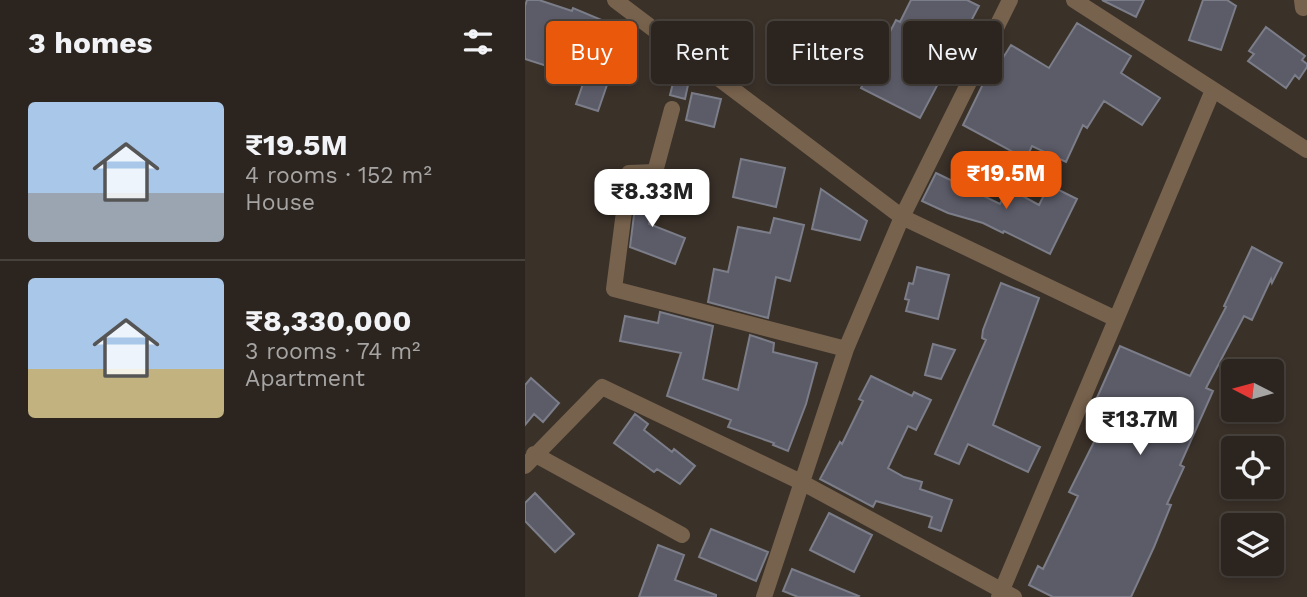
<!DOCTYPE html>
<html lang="en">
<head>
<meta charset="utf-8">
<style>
	body { margin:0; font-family:"Work Sans",sans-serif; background:#342d28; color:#f1f3f6; height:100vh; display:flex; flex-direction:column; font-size:26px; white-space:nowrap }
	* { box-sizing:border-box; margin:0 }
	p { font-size:23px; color:#a6a5a4 }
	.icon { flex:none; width:38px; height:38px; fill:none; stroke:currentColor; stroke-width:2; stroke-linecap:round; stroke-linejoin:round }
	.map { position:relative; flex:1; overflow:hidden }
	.sheet { display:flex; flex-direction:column; background:#2c251f; width:525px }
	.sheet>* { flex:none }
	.hud { position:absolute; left:21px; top:21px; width:654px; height:63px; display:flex; gap:14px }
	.needle { width:46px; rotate:276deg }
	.fabs { position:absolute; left:696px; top:359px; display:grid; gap:14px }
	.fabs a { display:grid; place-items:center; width:63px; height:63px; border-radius:7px; background:#2c251f; box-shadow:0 4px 10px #0003,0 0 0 2px #48423d; font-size:35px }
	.price { position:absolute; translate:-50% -60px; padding:0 16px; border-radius:14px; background:#fff; color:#222; font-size:23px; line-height:46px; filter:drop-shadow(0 2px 4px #0008) }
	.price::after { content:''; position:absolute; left:50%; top:42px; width:21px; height:16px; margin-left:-10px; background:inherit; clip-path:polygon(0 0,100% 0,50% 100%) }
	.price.selected { background:#ea580c; color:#fff }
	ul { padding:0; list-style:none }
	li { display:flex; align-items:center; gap:21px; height:175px; padding:0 28px }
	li+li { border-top:2px solid #48423d }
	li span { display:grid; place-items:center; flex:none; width:196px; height:140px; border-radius:7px; color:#555 }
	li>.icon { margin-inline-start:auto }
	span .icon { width:84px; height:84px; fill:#fffc; stroke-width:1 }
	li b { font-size:30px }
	h2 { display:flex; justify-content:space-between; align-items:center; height:84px; padding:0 28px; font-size:30px }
	.chip { padding:0 24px; border-radius:7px; background:#2c251f; box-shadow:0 4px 10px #0003,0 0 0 2px #48423d; font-size:24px; line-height:63px }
	.chip.selected { background:#ea580c; color:#fff }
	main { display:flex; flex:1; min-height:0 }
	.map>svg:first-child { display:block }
	.building { fill:#5b5c68; stroke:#7b7d89; stroke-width:2 }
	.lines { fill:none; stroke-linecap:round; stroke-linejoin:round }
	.street { stroke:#77624d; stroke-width:16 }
</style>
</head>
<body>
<main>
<section class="sheet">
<h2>3 homes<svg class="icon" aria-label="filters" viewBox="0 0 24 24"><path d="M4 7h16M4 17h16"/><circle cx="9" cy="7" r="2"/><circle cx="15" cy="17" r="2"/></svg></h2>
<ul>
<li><span style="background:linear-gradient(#a9c7e8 65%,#9aa5b1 0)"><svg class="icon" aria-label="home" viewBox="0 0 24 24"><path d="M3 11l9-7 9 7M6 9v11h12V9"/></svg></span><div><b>₹19.5M</b><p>4 rooms · 152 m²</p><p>House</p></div></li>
<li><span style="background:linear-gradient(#a9c7e8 65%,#c2b280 0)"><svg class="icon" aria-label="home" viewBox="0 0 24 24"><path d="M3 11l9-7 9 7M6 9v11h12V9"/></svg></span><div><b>₹8,330,000</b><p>3 rooms · 74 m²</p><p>Apartment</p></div></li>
</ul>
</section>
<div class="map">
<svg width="782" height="597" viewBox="0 0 782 597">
	<rect width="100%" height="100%" fill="#3a3129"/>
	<path class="building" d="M2 0H14L47 11 48 8 91 26 77 60 31 41 22 66 0 59V6Z
		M386 0H442L454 6 395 118 336 88 371 20 375 22Z
		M577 0H619L611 17Z
		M678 0H702L711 6 696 50 664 40Z
		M552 23 606 56 596 73 635 98 617 125 579 101 562 128 558 125 541 162 507 146 501 159 438 125 459 82 462 83 486 45 524 68Z
		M741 27 780 56 777 60 782 64V67L774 79 770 75 761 88 723 61 729 54 724 51Z
		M153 63 166 71 160 99 145 95Z
		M61 75 83 82 73 111 51 104Z
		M167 93 196 99 189 127 161 120Z
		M216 159 260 168 251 207 208 197Z
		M411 173 475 204 483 188 514 205 524 185 552 199 525 254 479 231 478 233 458 223 423 213 397 201Z
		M113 183 132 186 124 224 160 238 150 264 105 247Z
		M296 189 342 221 335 240 287 229Z
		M249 218 279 225 265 281 251 277 243 318 183 302 189 269 203 272 213 227 245 233Z
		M727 247 757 263 747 283 746 279 727 320 719 316 681 388 688 391 655 465 659 467 642 504 646 505 629 547 606 597H528L504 585 513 566 518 569 553 496 544 492 582 416 567 409 595 346 665 376 701 307 699 306Z
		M392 267 424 275 413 319 381 311 384 300 380 299 384 283 388 284Z
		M476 283 514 298 468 425 515 447 503 472 443 444 434 464 410 454 461 340 457 338 458 330Z
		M135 312 188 326 178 379 213 390 225 335 249 343 248 352 292 363 281 404 263 451 248 445 249 443 203 427 206 420 142 396 156 353 95 341 100 316 133 323Z
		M408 344 430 350 416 379 400 375Z
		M346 376 387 396 389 392 406 400 391 430 383 426 363 468 379 477 397 482 395 489 427 500 416 531 404 527 407 517 351 501 348 507 295 479 315 442 317 444 338 401 334 399Z
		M6 378 34 403 18 422 9 414 0 425V385Z
		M110 414 123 424 119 430 147 452 149 449 170 466 155 484 132 469 129 472 89 443Z
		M10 493 49 534 30 552 0 521V503Z
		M304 513 347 535 329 572 285 550Z
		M186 529 243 552 231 581 174 557Z
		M133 545 159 555 150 580 191 595V597H114Z
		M267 569 334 596 333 597H273L258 591Z"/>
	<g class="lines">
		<path class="street" d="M90 0 377 217 591 319
			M549 0 782 150
			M777 0 778 8
			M147 109 130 172 104 173 89 289 321 349
			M9 454 157 535
			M0 466 77 387 278 483 489 597
			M239 597 321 349 377 217 485 0
			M474 597 688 90"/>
	</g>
</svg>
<div class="fabs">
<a><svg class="needle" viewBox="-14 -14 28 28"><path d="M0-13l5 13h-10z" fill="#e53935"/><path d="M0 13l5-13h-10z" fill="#a6a5a4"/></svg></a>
<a><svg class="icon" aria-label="locate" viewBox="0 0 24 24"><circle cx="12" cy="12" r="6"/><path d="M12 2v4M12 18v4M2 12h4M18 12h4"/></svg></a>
<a><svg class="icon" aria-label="layers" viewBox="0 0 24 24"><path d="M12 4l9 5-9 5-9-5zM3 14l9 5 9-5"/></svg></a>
</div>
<b class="price selected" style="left:481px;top:211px">₹19.5M</b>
<b class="price" style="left:127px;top:229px">₹8.33M</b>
<b class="price" style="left:615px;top:457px">₹13.7M</b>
<div class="hud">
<a class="chip selected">Buy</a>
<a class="chip">Rent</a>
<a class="chip">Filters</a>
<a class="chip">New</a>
</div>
</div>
</main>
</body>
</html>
